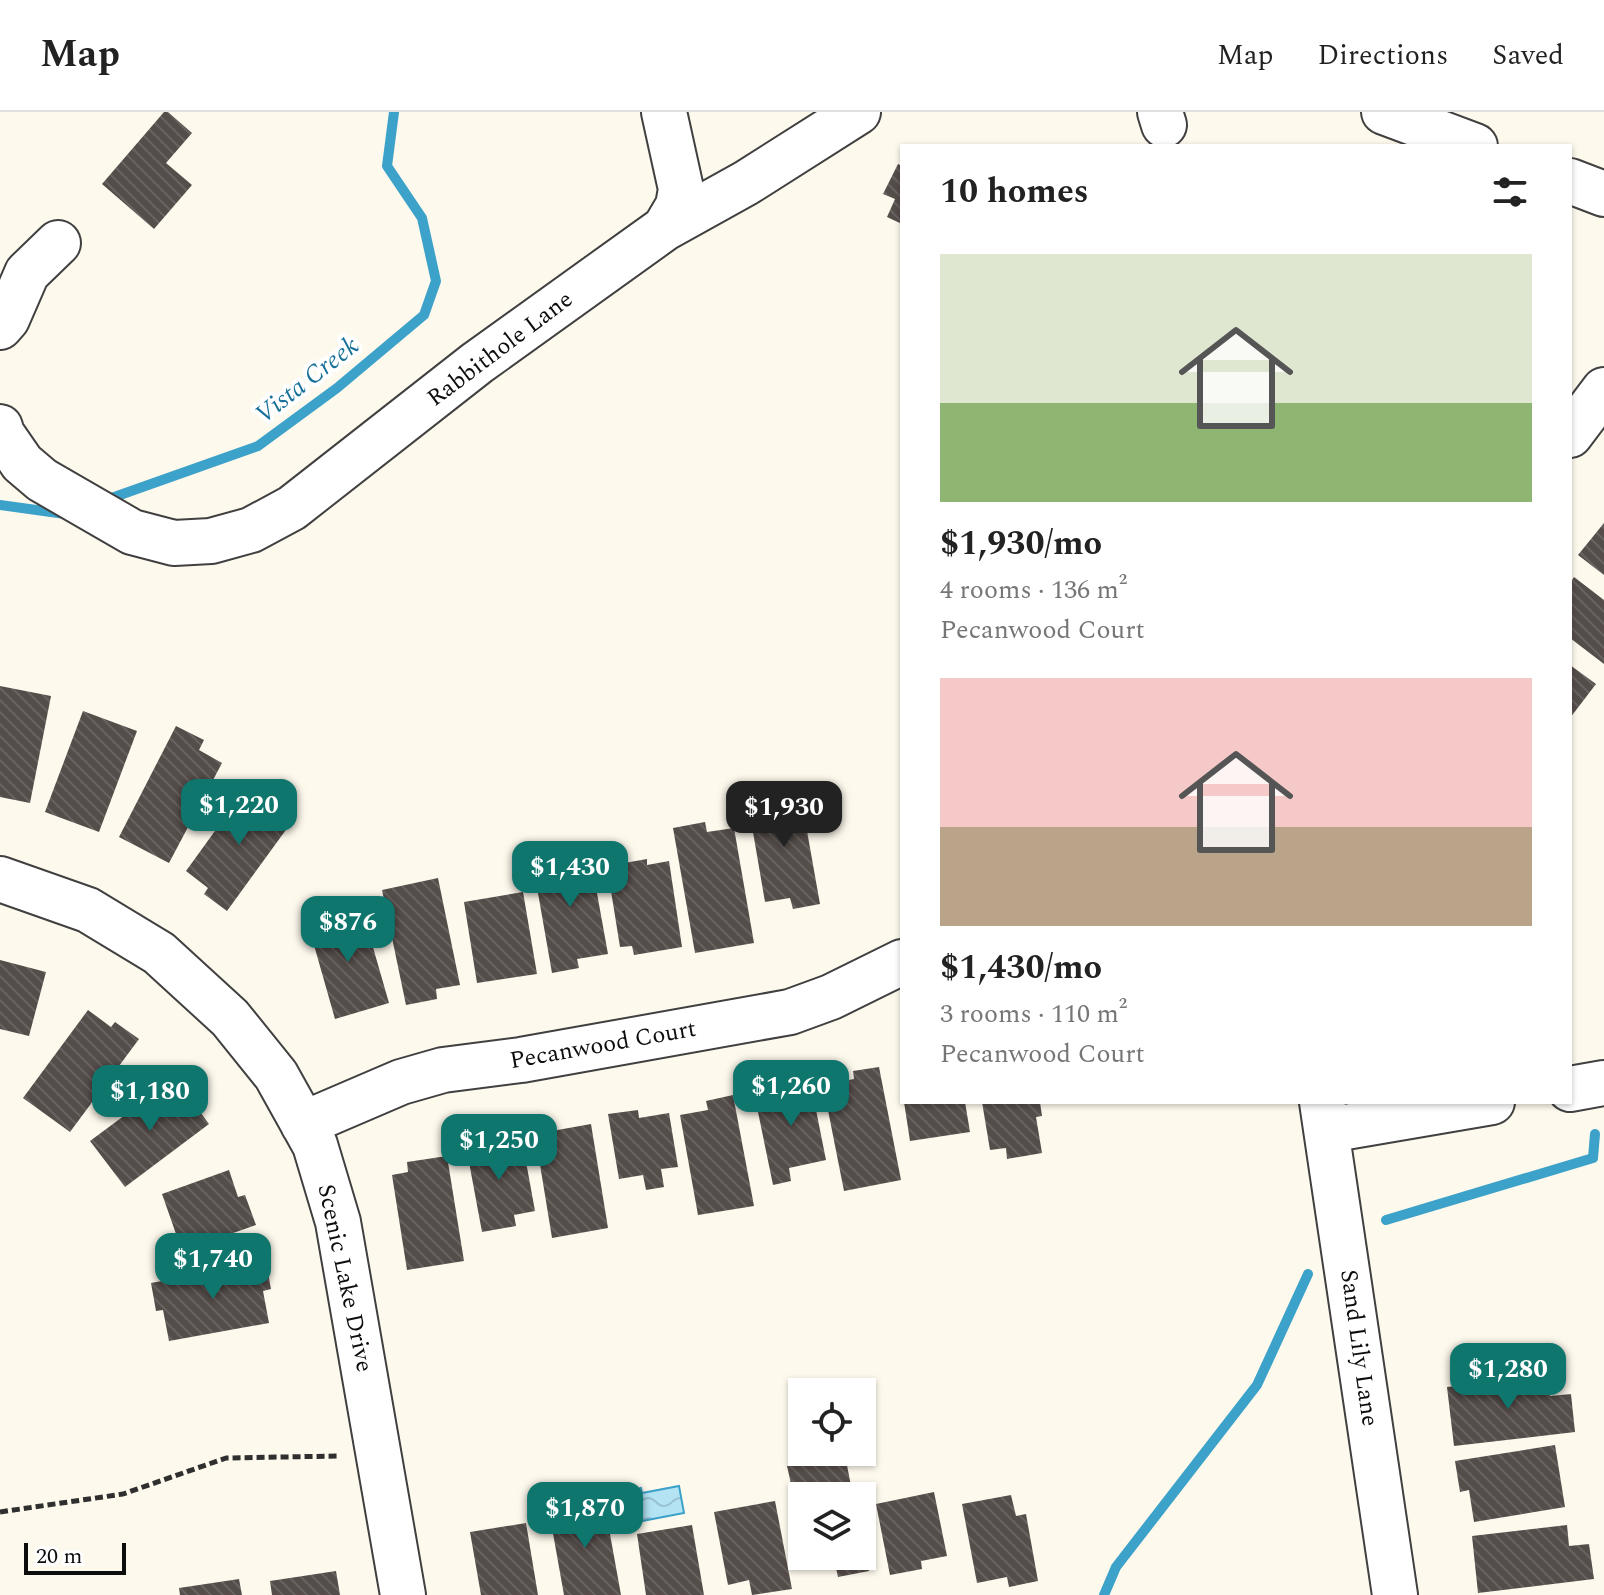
<!DOCTYPE html>
<html lang="en">
<head>
<meta charset="utf-8">
<style>
	body { margin:0; font-family:Spectral,serif; background:#f6f6f6; color:#222; height:100vh; display:flex; flex-direction:column; font-size:30px; white-space:nowrap }
	* { box-sizing:border-box; margin:0 }
	p { font-size:26px; color:#767676 }
	.icon { flex:none; width:44px; height:44px; fill:none; stroke:currentColor; stroke-width:2; stroke-linecap:round; stroke-linejoin:round }
	.map { position:relative; flex:1; overflow:hidden }
	.sheet { position:absolute; left:900px; top:32px; width:672px; height:960px; display:flex; flex-direction:column; background:#fff; border-radius:0px; box-shadow:0 2px 6px #0004 }
	.sheet>* { flex:none }
	.tools { position:absolute; left:788px; top:1266px; display:grid; gap:16px }
	.tools a { display:grid; place-items:center; width:88px; height:88px; border-radius:0px; background:#fff; box-shadow:0 2px 6px #0004; font-size:40px }
	.scale { position:absolute; left:24px; bottom:20px; width:102px; box-sizing:border-box; padding-left:8px; border:4px solid #0d0d0d; border-top:0; font-size:22px; line-height:28px; white-space:nowrap; color:#0d0d0d; -webkit-text-stroke:6px #fff; paint-order:stroke }
	.price { position:absolute; translate:-50% -68px; padding:0 18px; border-radius:16px; background:#0f766e; color:#fff; font-size:26px; line-height:52px; filter:drop-shadow(0 2px 4px #0008) }
	.price::after { content:''; position:absolute; left:50%; top:48px; width:24px; height:18px; margin-left:-12px; background:inherit; clip-path:polygon(0 0,100% 0,50% 100%) }
	.price.active { background:#222; color:#fff }
	ul { padding:0; list-style:none }
	li { display:grid; align-content:center; gap:16px; height:424px; padding:0 40px }
	li span { display:grid; place-items:center; height:248px; border-radius:0px; color:#555 }
	li>.icon { margin-inline-start:auto }
	span .icon { width:144px; height:144px; fill:#fffc; stroke-width:1 }
	li b { font-size:34px }
	h2 { display:flex; justify-content:space-between; align-items:center; height:96px; padding:0 40px; font-size:34px }
	header { display:flex; align-items:center; gap:48px; box-sizing:border-box; height:112px; padding:0 40px; background:#fff; border-bottom:2px solid #e0e0e0 }
	header strong { font-size:38px }
	nav { display:flex; gap:44px; margin-inline-start:auto; font-size:28px }
	.map>svg:first-child { display:block }
	.water { fill:url(#water-waves); stroke:#3da2c9; stroke-width:2 }
	.lines { fill:none; stroke-linecap:round; stroke-linejoin:round }
	.stream { stroke:#3da2c9; stroke-width:10 }
	.building { fill:url(#building-back-hatch) }
	.minor-casing { stroke:#404040; stroke-width:48 }
	.path { stroke:#2f2f2f; stroke-width:5; stroke-dasharray:8 4; stroke-linecap:butt }
	.minor { stroke:#fff; stroke-width:44 }
	.labels { text-anchor:middle; dominant-baseline:central; stroke-width:8; stroke-linejoin:round; paint-order:stroke }
	.street-label { font-size:24px; fill:#0d0d0d; stroke:#fff }
	.water-label { font-size:26px; font-style:italic; fill:#1a729b; stroke:#fff }
</style>
</head>
<body>
<header>
<strong>Map</strong>
<nav><a>Map</a><a>Directions</a><a>Saved</a></nav>
</header>
<div class="map">
<svg width="1604" height="1483" viewBox="0 0 1604 1483">
	<defs>
		<pattern id="water-waves" width="16" height="10" patternUnits="userSpaceOnUse" patternTransform="scale(2)"><rect width="16" height="10" fill="#b4e4f4"/><path d="M0 5q4-4 8 0t8 0" fill="none" stroke="#9ac2d0"/></pattern>
		<pattern id="building-back-hatch" width="6" height="6" patternUnits="userSpaceOnUse" patternTransform="scale(2)"><rect width="6" height="6" fill="#554d4a"/><path d="M-1 5l2 2M0 0l6 6M5-1l2 2" fill="none" stroke="#686260"/></pattern>
	</defs>
	<rect width="100%" height="100%" fill="#fef9ed"/>
	<path class="water" d="M679 1374 684 1401 637 1410 633 1391 626 1392 624 1380 641 1376 642 1381Z"/>
	<g class="lines">
		<path class="stream" d="M103 389 258 334 337 276 424 203 436 169 422 106 387 54 394 0
			M0 393 65 402
			M1386 1108 1593 1046 1595 1022
			M1104 1483 1116 1455 1257 1273 1308 1162"/>
	</g>
	<path class="building" d="M164 0H168L192 21 166 51 192 73 154 117 102 72Z
		M898 52 902 54V112L887 105 895 87 883 82Z
		M1604 411V463L1578 443Z
		M1574 465 1604 488V552L1570 526V471Z
		M1570 553 1596 572 1570 606Z
		M0 574 51 584 30 691 0 685Z
		M83 599 137 619 99 720 45 700Z
		M176 614 204 628 199 638 222 651 169 751 119 725Z
		M799 674 820 792 793 797 790 786 765 790 748 691 773 686 772 679Z
		M246 676 270 694 274 689 296 704 227 799 204 782 208 776 186 759Z
		M705 710 707 720 734 716 754 831 695 841 673 716Z
		M589 737 608 842 577 847 579 856 552 861 532 747Z
		M647 747V753L669 749 682 835 634 843 632 834 620 835 607 754Z
		M438 766 460 873 436 877 437 887 406 893 382 778Z
		M523 780 537 862 477 871 464 790Z
		M362 797 389 891 335 907 308 812Z
		M0 848 46 860 29 924 0 917Z
		M88 898 111 915 115 910 139 927 70 1020 23 986Z
		M879 955 901 1068 844 1079 823 973 854 967 853 959Z
		M809 963 826 1048 789 1056 791 1069 773 1073 758 1000 766 998 764 991 774 989 771 970Z
		M175 966 209 1012 125 1075 90 1029Z
		M733 983 754 1094 698 1103 680 1003 708 998 706 989Z
		M904 990H965L970 1020 910 1029Z
		M982 990H1040L1042 1004 1036 1005 1042 1041 1007 1047 1006 1036 990 1038Z
		M638 998 639 1006 669 1001 678 1055 661 1057 664 1075 646 1078 643 1063 619 1067 608 1002Z
		M591 1012 608 1116 552 1126 535 1022Z
		M494 1017 498 1038 523 1033 535 1099 514 1103 516 1114 482 1120 466 1034 476 1032 474 1020Z
		M447 1044 464 1149 407 1158 392 1063 408 1060 407 1050Z
		M229 1058 238 1085 245 1083 256 1113 182 1139 162 1082Z
		M266 1150 271 1177 263 1179 269 1211 169 1229 163 1198 156 1199 151 1171Z
		M1547 1264 1550 1284 1571 1282 1575 1320 1454 1334 1447 1275Z
		M1555 1333 1565 1395 1474 1410 1469 1378 1460 1380 1455 1349Z
		M845 1343 853 1384H802L801 1417 787 1354Z
		M934 1380 947 1444 921 1449 922 1457 890 1463 876 1392Z
		M1011 1383 1016 1404 1026 1402 1038 1469 1009 1475 1007 1465 977 1471 962 1392Z
		M604 1389 621 1483H564L549 1399Z
		M775 1389 792 1477 752 1483 749 1468 728 1473 714 1400Z
		M526 1411 538 1483H481L470 1420Z
		M692 1413 704 1483H646L637 1422Z
		M1567 1413 1569 1434 1589 1432 1594 1467 1478 1481 1472 1424Z
		M862 1432 869 1459 838 1465 835 1452 809 1457 806 1444H862Z
		M336 1459 340 1483H272L270 1469Z
		M239 1467 242 1483H180L179 1476Z"/>
	<g class="lines">
		<g class="minor-casing">
			<path id="minor" d="M664 0 681 77 678 94 665 116
				M1160 0 1164 13
				M1384 0 1475 34
				M1570 69 1604 82
				M0 215 7 207 27 161 58 131
				M0 315 2 322 22 351 42 368 132 420 174 431 211 429 251 418 292 396 477 251 665 116 746 71 858 0
				M1570 323 1604 278
				M0 767 88 798 159 841 230 906 276 963 315 1033 338 1110 403 1483
				M1570 977 1604 971
				M1322 990 1395 1483
				M303 1012 401 970 443 958 521 948 790 900 831 885 902 850
				M1328 1018 1492 990"/>
		</g>
		<path class="path" d="M0 1400 123 1382 226 1346 339 1344"/>
		<use href="#minor" class="minor"/>
	</g>
	<g class="labels">
		<g class="street-label">
			<text transform="translate(500 237) rotate(-37)">Rabbithole Lane</text>
			<text transform="translate(603 933) rotate(-10)">Pecanwood Court</text>
			<text transform="translate(345 1166) rotate(78)">Scenic Lake Drive</text>
			<text transform="translate(1359 1236) rotate(82)">Sand Lily Lane</text>
		</g>
		<g class="water-label">
			<text transform="translate(307 268) rotate(-38)">Vista Creek</text>
		</g>
	</g>
</svg>
<div class="tools">
<a><svg class="icon" aria-label="locate" viewBox="0 0 24 24"><circle cx="12" cy="12" r="6"/><path d="M12 2v4M12 18v4M2 12h4M18 12h4"/></svg></a>
<a><svg class="icon" aria-label="layers" viewBox="0 0 24 24"><path d="M12 4l9 5-9 5-9-5zM3 14l9 5 9-5"/></svg></a>
</div>
<div class="scale">20 m</div>
<b class="price" style="left:239px;top:735px">$1,220</b>
<b class="price active" style="left:784px;top:737px">$1,930</b>
<b class="price" style="left:570px;top:797px">$1,430</b>
<b class="price" style="left:348px;top:852px">$876</b>
<b class="price" style="left:791px;top:1016px">$1,260</b>
<b class="price" style="left:150px;top:1021px">$1,180</b>
<b class="price" style="left:499px;top:1070px">$1,250</b>
<b class="price" style="left:213px;top:1189px">$1,740</b>
<b class="price" style="left:1508px;top:1299px">$1,280</b>
<b class="price" style="left:585px;top:1438px">$1,870</b>
<section class="sheet">
<h2>10 homes<svg class="icon" aria-label="filters" viewBox="0 0 24 24"><path d="M4 7h16M4 17h16"/><circle cx="9" cy="7" r="2"/><circle cx="15" cy="17" r="2"/></svg></h2>
<ul>
<li><span style="background:linear-gradient(#dfe7d0 60%,#8fb573 0)"><svg class="icon" aria-label="home" viewBox="0 0 24 24"><path d="M3 11l9-7 9 7M6 9v11h12V9"/></svg></span><div><b>$1,930/mo</b><p>4 rooms · 136 m²</p><p>Pecanwood Court</p></div></li>
<li><span style="background:linear-gradient(#f6c9c9 60%,#b9a48a 0)"><svg class="icon" aria-label="home" viewBox="0 0 24 24"><path d="M3 11l9-7 9 7M6 9v11h12V9"/></svg></span><div><b>$1,430/mo</b><p>3 rooms · 110 m²</p><p>Pecanwood Court</p></div></li>
</ul>
</section>
</div>
</body>
</html>
